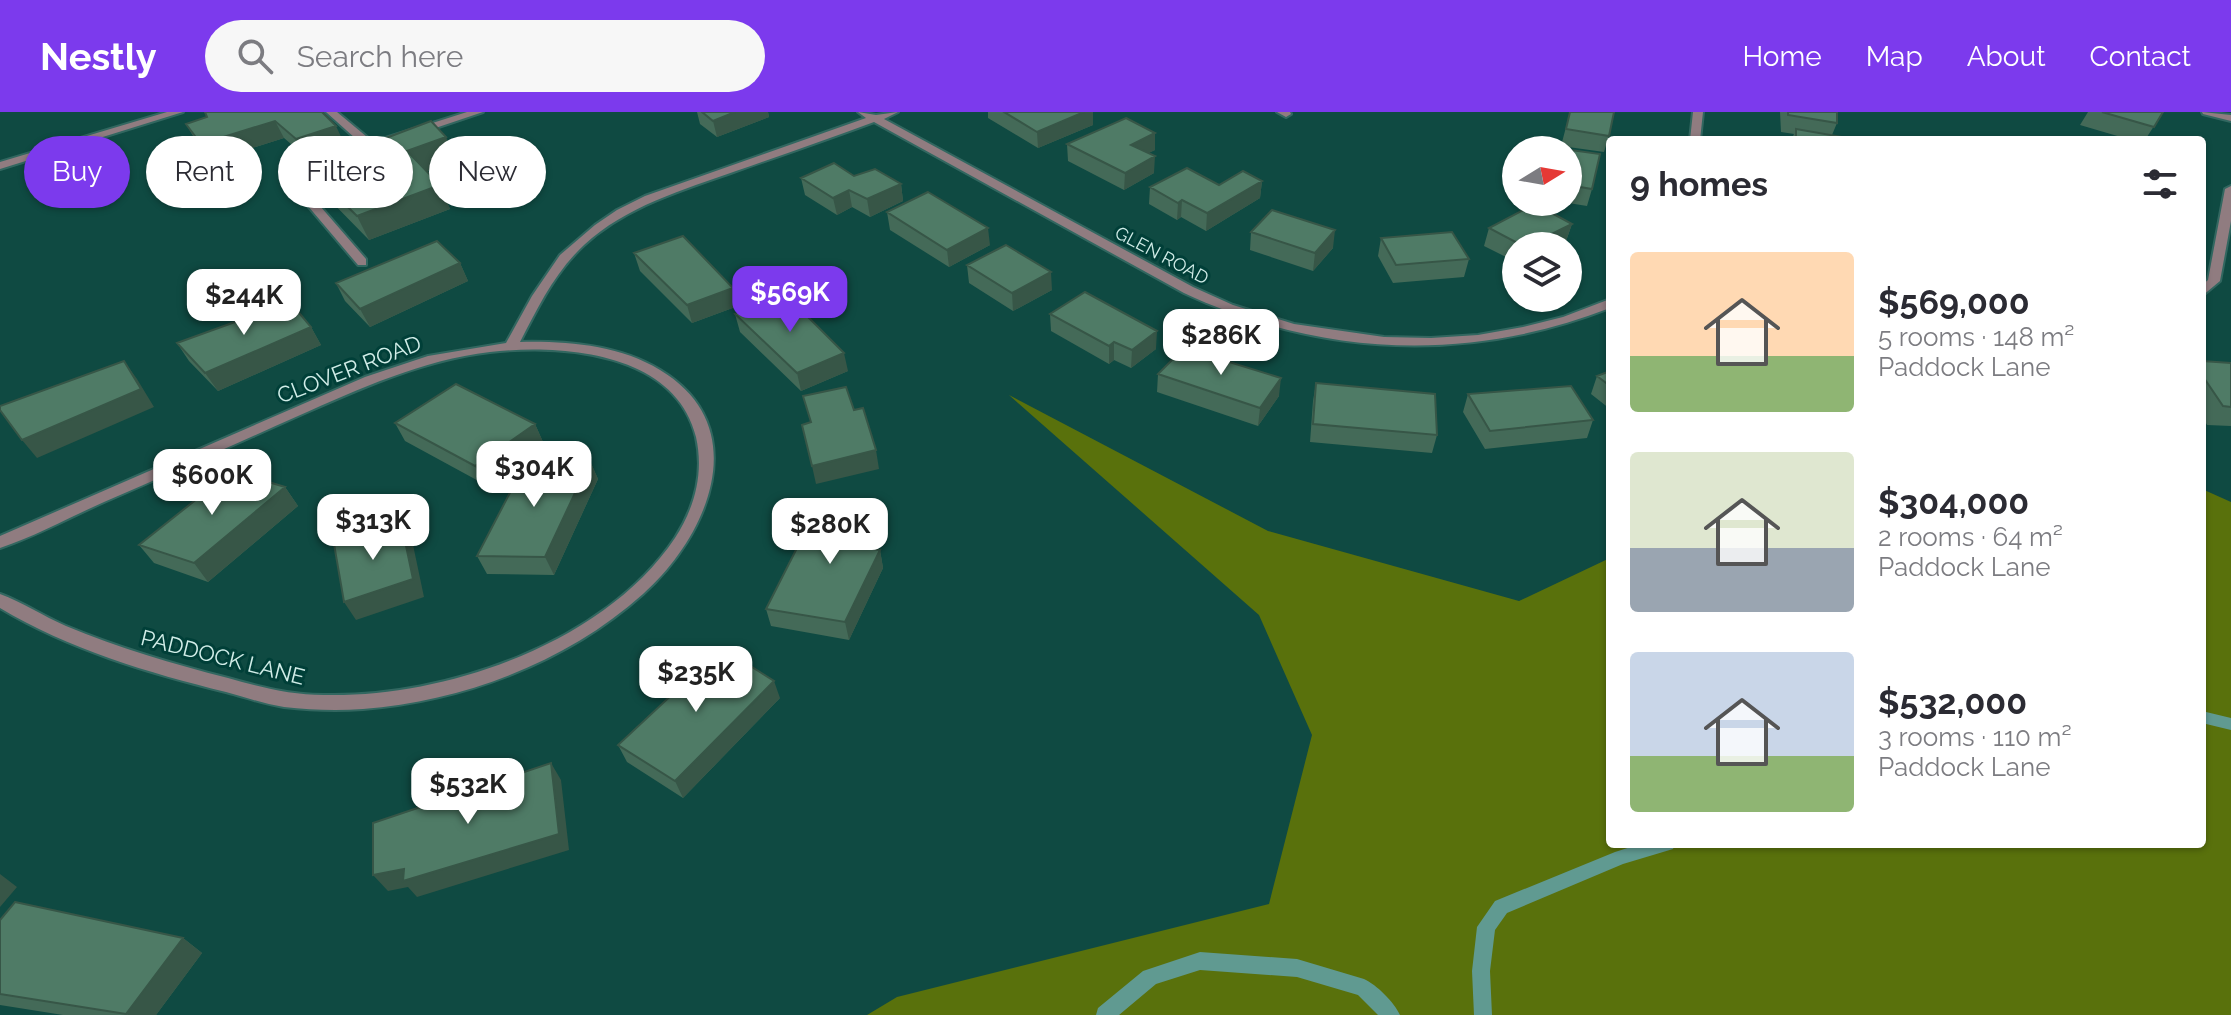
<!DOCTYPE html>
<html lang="en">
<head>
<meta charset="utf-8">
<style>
	body { margin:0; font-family:Raleway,sans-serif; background:#f7f7f7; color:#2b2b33; height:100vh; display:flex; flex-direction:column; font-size:30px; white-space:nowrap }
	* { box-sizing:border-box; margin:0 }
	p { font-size:26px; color:#7c7c81 }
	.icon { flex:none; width:44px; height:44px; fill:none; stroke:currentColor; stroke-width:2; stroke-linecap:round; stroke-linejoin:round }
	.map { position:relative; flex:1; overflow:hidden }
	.panel { position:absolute; left:1606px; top:24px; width:600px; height:712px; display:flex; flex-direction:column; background:#fff; border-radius:8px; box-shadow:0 2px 6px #0004 }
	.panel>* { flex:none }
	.hud { position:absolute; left:24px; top:24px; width:760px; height:72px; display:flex; gap:16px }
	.needle { width:52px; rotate:79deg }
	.buttons { position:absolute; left:1502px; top:24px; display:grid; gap:16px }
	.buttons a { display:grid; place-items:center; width:80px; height:80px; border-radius:50%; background:#fff; box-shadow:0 2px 6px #0004; font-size:40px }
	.price { position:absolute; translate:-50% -68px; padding:0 18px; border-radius:16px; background:#fff; color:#222; font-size:26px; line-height:52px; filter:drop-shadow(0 2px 4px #0008) }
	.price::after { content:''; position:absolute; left:50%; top:48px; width:24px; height:18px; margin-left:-12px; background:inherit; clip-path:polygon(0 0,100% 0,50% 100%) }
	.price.on { background:#7c3aed; color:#fff }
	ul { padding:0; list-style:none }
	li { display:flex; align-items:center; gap:24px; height:200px; padding:0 24px }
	li span { display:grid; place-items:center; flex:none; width:224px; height:160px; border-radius:8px; color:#555 }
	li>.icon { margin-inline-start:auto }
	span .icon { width:96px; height:96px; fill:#fffc; stroke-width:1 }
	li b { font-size:34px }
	h2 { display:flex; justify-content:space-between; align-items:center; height:96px; padding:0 24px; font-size:34px }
	.tag { padding:0 28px; border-radius:36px; background:#fff; box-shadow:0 2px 6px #0004; font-size:28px; line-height:72px }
	.tag.on { background:#7c3aed; color:#fff }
	header { display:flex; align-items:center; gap:48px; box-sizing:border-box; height:112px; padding:0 40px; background:#7c3aed; color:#fff }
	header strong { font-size:38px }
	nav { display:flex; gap:44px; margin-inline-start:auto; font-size:28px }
	.search { width:560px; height:72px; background:#f7f7f7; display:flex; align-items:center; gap:20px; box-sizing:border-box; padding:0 28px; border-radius:44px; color:#7c7c81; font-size:30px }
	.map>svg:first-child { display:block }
	.forest { fill:#59710c }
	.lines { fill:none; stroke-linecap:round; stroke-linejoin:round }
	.stream { fill:#609a91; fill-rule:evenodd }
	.service-casing { stroke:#326760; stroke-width:4 }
	.minor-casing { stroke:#326760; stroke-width:4 }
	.tertiary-casing { stroke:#326760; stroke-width:4 }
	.service { fill:#907c80; fill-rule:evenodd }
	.minor { fill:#907c80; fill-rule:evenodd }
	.tertiary { fill:#907c80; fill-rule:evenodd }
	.wall { fill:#446a58 }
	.shaded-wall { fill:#375647 }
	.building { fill:#4f7b66; stroke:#375647; stroke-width:2 }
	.labels { text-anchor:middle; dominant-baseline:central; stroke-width:6; stroke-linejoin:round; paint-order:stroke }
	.far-street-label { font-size:18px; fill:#d1ede8; stroke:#003f38 }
	.street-label { font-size:22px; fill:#d1ede8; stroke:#003f38 }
</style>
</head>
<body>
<header>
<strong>Nestly</strong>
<div class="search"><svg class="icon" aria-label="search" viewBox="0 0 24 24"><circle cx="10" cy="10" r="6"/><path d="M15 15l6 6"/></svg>Search here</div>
<nav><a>Home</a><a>Map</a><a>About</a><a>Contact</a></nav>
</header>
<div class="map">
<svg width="2231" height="903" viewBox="0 0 2231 903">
	<rect width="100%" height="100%" fill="#0f4a42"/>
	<path class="forest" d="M1009 283 1268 419 1519 489 1610 446V732H2202V377L2231 390V903H867L897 885 1269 792 1312 623 1259 503Z"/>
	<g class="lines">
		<path class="stream" d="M2202 599 2231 606V618L2202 611Z
			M1640 732H1675L1673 737 1623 752 1507 801 1495 818 1490 859 1492 903H1474L1472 859 1477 815 1495 789 1615 740Z
			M1200 840 1297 847 1364 867C1377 873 1394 890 1400 903H1378L1358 883 1297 865 1200 858 1156 872 1119 903H1096L1098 896 1143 859Z"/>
		<g class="service-casing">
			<path id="service" d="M326 0H337L373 30 467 0H483L376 36 374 46 361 55 355 52 365 43V35Z
				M1277 0H1290L1291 2 1286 5Z
				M332 61 342 63 321 80 320 94 366 147V153H358L308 94 311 77Z"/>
		</g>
		<g class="minor-casing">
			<path id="minor" d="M858 0 876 3 898 0 884 7 1193 175 1233 193 1294 212 1384 225 1431 226 1478 223 1523 215 1563 205 1610 187V196C1469 251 1321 245 1184 181L874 10C828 27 782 43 736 59 683 78 626 94 584 133 555 160 538 195 520 230 567 229 619 233 660 258 755 315 708 424 643 482 567 550 464 589 363 597 337 599 310 598 284 595 264 592 245 585 226 580 149 561 68 537 0 496V482C22 490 43 504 66 514 119 536 173 552 228 566 260 575 290 583 324 583 445 586 605 531 675 426 695 395 704 361 696 325 675 240 562 232 490 240 422 248 359 277 298 304 233 333 169 362 104 390 70 405 36 424 0 436V424L365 265 428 244 506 231 532 184 560 143 595 113 617 98 645 84 866 6Z
				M1693 0H1703L1700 28H1690Z
				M2202 0 2231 3V9L2203 2Z
				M2231 74V109L2220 169 2202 184V173L2208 168 2225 77Z"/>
		</g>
		<g class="tertiary-casing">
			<path id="tertiary" d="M167 0H183L0 57V50Z"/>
		</g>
		<use href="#service" class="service"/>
		<use href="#minor" class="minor"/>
		<use href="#tertiary" class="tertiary"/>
	</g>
	<path class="wall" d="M322 0 344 31 305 44 284 26 211 49 196 29 186 12Z
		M697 0H768L769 5 717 25 700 12Z
		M988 0H1093V13L1038 36 988 6Z
		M1570 0 1609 24 1604 40 1561 34Z
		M1780 0H1837V11L1832 23 1848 28H1791L1794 22 1781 20Z
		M2088 0H2163L2145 28H2131L2080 13Z
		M1155 21V38L1148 41 1154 61 1124 78 1068 49 1067 32Z
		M386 26 456 48 426 60 440 73 450 97 369 128 323 81 310 58 388 31Z
		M1568 38 1592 77 1587 94 1562 90H1568Z
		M854 64 901 72 903 89 870 105 852 95 837 103 805 83 801 66Z
		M1262 69 1260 86 1206 119 1181 105 1177 108 1149 92 1150 75 1219 73Z
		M887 100 990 133 949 155 890 118Z
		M1572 112 1566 129 1557 134H1516V150L1484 134 1489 116Z
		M1251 120 1333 136 1313 159 1250 138Z
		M1381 126 1469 147 1464 165 1393 171 1378 144Z
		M634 141 733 176 738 194 692 211 640 159Z
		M460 151 468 169 370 215 345 189 336 171Z
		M967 153 1052 178 1013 199 969 171Z
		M735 202 848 259 801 279 740 220Z
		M1050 202 1156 237 1131 256 1114 248 1109 252 1051 219Z
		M311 215 321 233 218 279 189 249 177 231Z
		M2202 249 2231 251V314L2207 313 2202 304Z
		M1610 259V297L1591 282 1597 264Z
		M1158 262 1279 284 1258 314 1157 280Z
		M1316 271 1437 323 1432 341 1310 330 1313 289Z
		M1468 282 1593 308 1587 326 1485 337 1463 300Z
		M395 311 535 312 543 330 484 372 405 329Z
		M590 349 598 367 554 463 487 462 477 444Z
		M285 375 298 394 208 470 154 451 139 433Z
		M887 417 878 437 880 438 883 456 849 528 771 514 766 497 810 430Z
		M780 586 683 686 627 650 618 633Z
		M0 808 183 826 202 841 156 903H63L0 893Z"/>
	<path class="shaded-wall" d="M735 0H768L769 5 717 25 713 9Z
		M1084 0H1093V13L1038 36 1037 20Z
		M275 9 284 26 211 49 201 32Z
		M336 14 344 31 305 44 296 27Z
		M1155 21V38L1131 50V33Z
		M446 25 456 48 417 63 407 39Z
		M1155 44 1154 61 1124 78 1125 61Z
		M1262 69 1260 86 1206 119 1207 101Z
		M901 72 903 89 870 105 867 87Z
		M440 73 450 97 369 128 357 104Z
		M849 78 852 95 837 103 833 86Z
		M1182 88 1181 105 1177 108 1178 91Z
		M1572 112 1566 129 1557 134H1527Z
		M988 116 990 133 949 155 947 138Z
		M1335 118 1333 136 1313 159 1315 141Z
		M460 151 468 169 370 215 360 197Z
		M1051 160 1052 178 1013 199 1012 181Z
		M733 176 738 194 692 211 687 193Z
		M311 215 321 233 218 279 205 261Z
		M1157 219 1156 237 1131 256 1132 238Z
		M1114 230V248L1109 252V234Z
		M844 241 848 259 801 279 797 261Z
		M124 249 137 267 154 295 37 346 22 328Z
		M1281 266 1279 284 1258 314 1260 296Z
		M535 312 543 330 484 372 475 354Z
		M876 338 879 357 816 372 812 354Z
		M590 349 598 367 554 463 545 445Z
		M285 375 298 394 208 470 194 451Z
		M884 399 887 417 870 454 866 436Z
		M401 410 412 428 424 485 356 508 344 490Z
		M880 438 883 456 849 528 845 510Z
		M774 569 780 586 683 686 675 669Z
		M551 651 561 668 569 738 417 785 408 775 388 779 373 763Z
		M0 762 17 775 0 795Z
		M183 826 202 841 156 903H128L126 902Z"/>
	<path class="building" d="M205 0H322L336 14 296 27 275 9 201 32 186 12 207 5Z
		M702 0H735L713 9Z
		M1004 0H1084L1037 20Z
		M1570 0H1614L1609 24 1566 17Z
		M1788 0H1837V11L1788 3Z
		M2102 0H2163L2154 15Z
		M1126 6 1155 21 1131 33 1155 44 1125 61 1067 32Z
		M431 9 446 25 407 39 440 73 357 104 310 58 390 30 386 26Z
		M1796 17 1848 26V28H1796Z
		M1556 36 1600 42 1592 77 1568 73V38H1555Z
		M834 51 854 64 875 57 901 72 867 87 849 78 833 86 801 66Z
		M1187 56 1219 73 1243 59 1262 69 1207 101 1182 88 1178 91 1150 75Z
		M928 80 988 116 947 138 887 100Z
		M1535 92 1572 112 1527 134H1523L1489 116Z
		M1272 98 1335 118 1315 141 1251 120Z
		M1452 120 1469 147 1396 153 1381 126Z
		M683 124 733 176 687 193 634 141Z
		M437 129 460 151 360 197 336 171Z
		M1006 133 1051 160 1012 181 967 153Z
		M1085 180 1157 219 1132 238 1114 230 1109 234 1050 202Z
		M786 183 844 241 797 261 735 202Z
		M290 190 311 215 205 261 177 231Z
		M1184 236 1281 266 1260 296 1158 262Z
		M124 249 141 277 22 328 0 298V294Z
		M2202 249 2231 251V295L2223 294 2202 263Z
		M1610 259V274L1597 264Z
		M1316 271 1435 282 1437 323 1313 312Z
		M456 272 535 312 475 354 395 311Z
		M1571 274 1593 308 1490 319 1468 282Z
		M846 275 854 298 863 296 876 338 812 354 802 313 811 310 803 284Z
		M527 348 590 349 545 445 477 444Z
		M232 359 285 375 194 451 139 433Z
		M832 391 884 399 866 436 880 438 845 510 766 497 800 430H810Z
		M401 410 413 467 344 490 334 432Z
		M722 536 774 569 675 669 618 633Z
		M551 651 559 722 403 769 404 757 373 763V711Z
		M15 790 183 826 126 902 0 882V808Z"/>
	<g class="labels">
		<g class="far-street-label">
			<text transform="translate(1162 143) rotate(28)">GLEN ROAD</text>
		</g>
		<g class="street-label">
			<text transform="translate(349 257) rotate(-21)">CLOVER ROAD</text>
			<text transform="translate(223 545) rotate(14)">PADDOCK LANE</text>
		</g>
	</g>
</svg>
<div class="buttons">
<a><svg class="needle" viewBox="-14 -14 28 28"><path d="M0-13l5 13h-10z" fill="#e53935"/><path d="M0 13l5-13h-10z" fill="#7c7c81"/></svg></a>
<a><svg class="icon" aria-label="layers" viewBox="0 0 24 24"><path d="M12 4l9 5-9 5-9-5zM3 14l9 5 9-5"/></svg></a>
</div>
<b class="price on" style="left:790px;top:222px">$569K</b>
<b class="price" style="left:244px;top:225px">$244K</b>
<b class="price" style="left:1221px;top:265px">$286K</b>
<b class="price" style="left:534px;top:397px">$304K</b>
<b class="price" style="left:212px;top:405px">$600K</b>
<b class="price" style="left:373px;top:450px">$313K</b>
<b class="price" style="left:830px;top:454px">$280K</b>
<b class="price" style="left:696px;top:602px">$235K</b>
<b class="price" style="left:468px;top:714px">$532K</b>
<div class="hud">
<a class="tag on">Buy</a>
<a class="tag">Rent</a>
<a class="tag">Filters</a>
<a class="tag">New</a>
</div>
<section class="panel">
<h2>9 homes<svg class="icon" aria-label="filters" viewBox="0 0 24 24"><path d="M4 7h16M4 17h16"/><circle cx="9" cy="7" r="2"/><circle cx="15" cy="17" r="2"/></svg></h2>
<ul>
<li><span style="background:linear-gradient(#ffd9b3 65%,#8fb573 0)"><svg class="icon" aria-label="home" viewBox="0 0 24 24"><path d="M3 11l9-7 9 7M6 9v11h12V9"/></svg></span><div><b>$569,000</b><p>5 rooms · 148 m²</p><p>Paddock Lane</p></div></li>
<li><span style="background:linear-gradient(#dfe7d0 60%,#9aa5b1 0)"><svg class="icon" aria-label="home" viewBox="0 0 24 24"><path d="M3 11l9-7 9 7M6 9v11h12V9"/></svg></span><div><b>$304,000</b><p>2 rooms · 64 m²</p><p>Paddock Lane</p></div></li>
<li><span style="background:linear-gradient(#c9d6e8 65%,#8fb573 0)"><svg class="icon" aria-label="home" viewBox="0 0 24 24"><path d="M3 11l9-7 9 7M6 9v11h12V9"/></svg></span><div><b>$532,000</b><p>3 rooms · 110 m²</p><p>Paddock Lane</p></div></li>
</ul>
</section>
</div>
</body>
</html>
